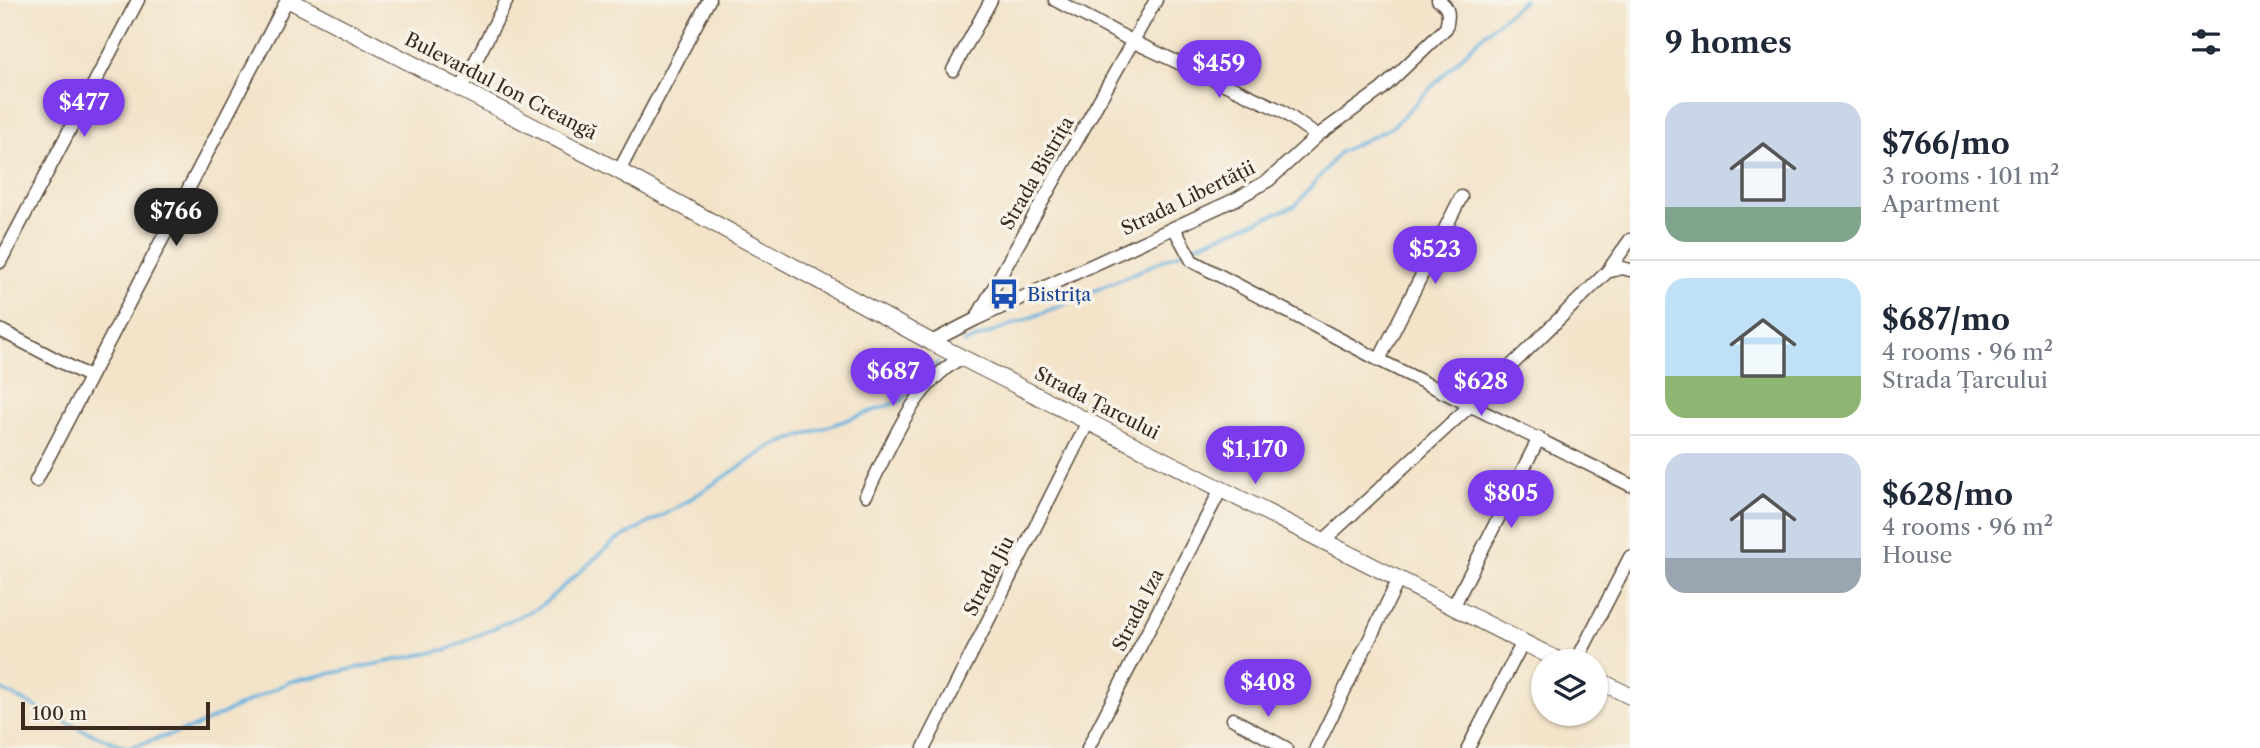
<!DOCTYPE html>
<html lang="en">
<head>
<meta charset="utf-8">
<style>
	body { margin:0; font-family:"Libre Caslon Text",serif; background:#f2f2f3; color:#1f2937; height:100vh; display:flex; flex-direction:column; font-size:26px; white-space:nowrap }
	* { box-sizing:border-box; margin:0 }
	p { font-size:23px; color:#747a83 }
	.icon { flex:none; width:38px; height:38px; fill:none; stroke:currentColor; stroke-width:2; stroke-linecap:round; stroke-linejoin:round }
	.map { position:relative; flex:1; overflow:hidden }
	.side { display:flex; flex-direction:column; background:#fff; width:630px }
	.side>* { flex:none }
	.controls { position:absolute; left:1531px; top:649px; display:grid; gap:14px }
	.controls a { display:grid; place-items:center; width:77px; height:77px; border-radius:50%; background:#fff; box-shadow:0 2px 5px #0004; font-size:35px }
	.scale { position:absolute; left:21px; bottom:18px; width:189px; box-sizing:border-box; padding-left:7px; border:4px solid #3b2a1e; border-top:0; font-size:19px; line-height:24px; white-space:nowrap; color:#3b2a1e; -webkit-text-stroke:5px #f7f3e8; paint-order:stroke }
	.price { position:absolute; translate:-50% -60px; padding:0 16px; border-radius:24px; background:#7c3aed; color:#fff; font-size:23px; line-height:46px; filter:drop-shadow(0 2px 4px #0008) }
	.price::after { content:''; position:absolute; left:50%; top:42px; width:21px; height:16px; margin-left:-10px; background:inherit; clip-path:polygon(0 0,100% 0,50% 100%) }
	.price.on { background:#222; color:#fff }
	ul { padding:0; list-style:none }
	li { display:flex; align-items:center; gap:21px; height:175px; padding:0 35px }
	li+li { border-top:2px solid #e0e1e3 }
	li span { display:grid; place-items:center; flex:none; width:196px; height:140px; border-radius:21px; color:#555 }
	li>.icon { margin-inline-start:auto }
	span .icon { width:84px; height:84px; fill:#fffc; stroke-width:1 }
	li b { font-size:30px }
	h2 { display:flex; justify-content:space-between; align-items:center; height:84px; padding:0 35px; font-size:30px }
	main { display:flex; flex:1; min-height:0 }
	.map>svg:first-child { display:block }
	.lines { fill:none; stroke-linecap:round; stroke-linejoin:round }
	.stream { stroke:#66b2df; stroke-width:3.5 }
	.minor-casing { stroke:#574638; stroke-width:15 }
	.tertiary-casing { stroke:#574638; stroke-width:18 }
	.minor { stroke:#fff; stroke-width:12 }
	.tertiary { stroke:#fff; stroke-width:16 }
	.labels { text-anchor:middle; dominant-baseline:central; stroke-width:7; stroke-linejoin:round; paint-order:stroke }
	.street-label { font-size:19px; fill:#3b2a1e; stroke:#f7f3e8 }
	.transit-label { font-size:19px; fill:#164399; stroke:#f7f3e8; text-anchor:start }
</style>
</head>
<body>
<main>
<div class="map">
<svg width="1630" height="748" viewBox="0 0 1630 748">
	<rect width="100%" height="100%" fill="#f7f3e8"/>
	<filter id="ink" filterUnits="userSpaceOnUse"><feTurbulence type="fractalNoise" baseFrequency=".0143" numOctaves="2"/><feDisplacementMap in="SourceGraphic" scale="14" xChannelSelector="R" yChannelSelector="G"/><feConvolveMatrix kernelMatrix="1 2 1 2 8 2 1 2 1" color-interpolation-filters="sRGB"/></filter>
	<filter id="wash" filterUnits="userSpaceOnUse"><feTurbulence type="fractalNoise" baseFrequency=".00686" numOctaves="4" result="noise"/><feDisplacementMap in="SourceGraphic" scale="28" xChannelSelector="R" yChannelSelector="G"/><feGaussianBlur stdDeviation="1.57" result="paint"/><feColorMatrix in="noise" values="0 0 0 0 0 0 0 0 0 0 0 0 0 0 0 0 0 1.4 0 .05"/><feComposite in="paint" operator="in"/></filter>
	<g filter="url(#wash)">
		<rect width="100%" height="100%" fill="#f3e3c9"/>
		<g class="lines">
			<path class="stream" d="M1189 248 1295 206 1340 152 1392 127 1483 35 1524 0
				M964 343 1053 309 1182 252
				M0 689 80 729 128 748 195 727 289 682 449 649 541 606 615 541 678 507 772 446 901 401 938 362"/>
		</g>
	</g>
	<g filter="url(#ink)">
		<g class="lines">
			<g class="minor-casing">
				<path id="minor" d="M1055 0 1134 42 1282 111 1317 136
					M953 70 991 0
					M461 89 507 0
					M619 171 709 0
					M1174 228 1192 261 1379 360 1630 485
					M0 262 138 0
					M1607 272 1630 240
					M976 319 1236 199 1269 180 1317 136 1382 89 1446 28C1449 16 1450 7 1438 0
					M0 330 90 377
					M931 342 976 319 1156 0
					M1379 360 1461 197
					M36 481 287 0
					M866 495C891 446 912 386 961 358
					M1323 541 1472 404 1607 272 1622 268 1630 270
					M1453 607 1539 438
					M1576 662 1630 557
					M1233 719 1286 748
					M924 748 1088 422
					M1088 748 1221 489
					M1316 748 1399 579
					M1468 748 1523 642"/>
			</g>
			<g class="tertiary-casing">
				<path id="tertiary" d="M289 0 619 171 931 342 1562 662
					M1596 679 1630 696"/>
			</g>
			<use href="#minor" class="minor"/>
			<use href="#tertiary" class="tertiary"/>
		</g>
	</g>
	<defs>
		<g id="bus-bare" transform="scale(2.415)"><path d="M-5-6H5V4H4V6H2V4H-2V6H-4V4H-5ZM-3.5-4V0h7V-4ZM-3.5 1.2v1.5H-2V1.2ZM2 1.2v1.5H3.5V1.2Z" fill="#1a4fb4" stroke="#f7f3e8" stroke-width="2.5" paint-order="stroke"/></g>
	</defs>
	<g fill-rule="evenodd">
		<use href="#bus-bare" x="1004" y="294"/>
	</g>
	<g class="labels">
		<g class="street-label">
			<text transform="translate(501 86) rotate(27)">Bulevardul Ion Creangă</text>
			<text transform="translate(1037 173) rotate(-60)">Strada Bistrița</text>
			<text transform="translate(1188 198) rotate(-26)">Strada Libertății</text>
			<text transform="translate(1097 403) rotate(27)">Strada Țarcului</text>
			<text transform="translate(989 576) rotate(-63)">Strada Jiu</text>
			<text transform="translate(1138 610) rotate(-63)">Strada Iza</text>
		</g>
		<g class="transit-label">
			<text x="1027" y="294">Bistrița</text>
		</g>
	</g>
</svg>
<div class="controls">
<a><svg class="icon" aria-label="layers" viewBox="0 0 24 24"><path d="M12 4l9 5-9 5-9-5zM3 14l9 5 9-5"/></svg></a>
</div>
<div class="scale">100 m</div>
<b class="price" style="left:1219px;top:100px">$459</b>
<b class="price" style="left:84px;top:139px">$477</b>
<b class="price on" style="left:176px;top:248px">$766</b>
<b class="price" style="left:1435px;top:286px">$523</b>
<b class="price" style="left:893px;top:408px">$687</b>
<b class="price" style="left:1481px;top:418px">$628</b>
<b class="price" style="left:1255px;top:486px">$1,170</b>
<b class="price" style="left:1511px;top:530px">$805</b>
<b class="price" style="left:1268px;top:719px">$408</b>
</div>
<section class="side">
<h2>9 homes<svg class="icon" aria-label="filters" viewBox="0 0 24 24"><path d="M4 7h16M4 17h16"/><circle cx="9" cy="7" r="2"/><circle cx="15" cy="17" r="2"/></svg></h2>
<ul>
<li><span style="background:linear-gradient(#c9d6e8 75%,#7fa58c 0)"><svg class="icon" aria-label="home" viewBox="0 0 24 24"><path d="M3 11l9-7 9 7M6 9v11h12V9"/></svg></span><div><b>$766/mo</b><p>3 rooms · 101 m²</p><p>Apartment</p></div></li>
<li><span style="background:linear-gradient(#bfe0f5 70%,#8fb573 0)"><svg class="icon" aria-label="home" viewBox="0 0 24 24"><path d="M3 11l9-7 9 7M6 9v11h12V9"/></svg></span><div><b>$687/mo</b><p>4 rooms · 96 m²</p><p>Strada Țarcului</p></div></li>
<li><span style="background:linear-gradient(#c9d6e8 75%,#9aa5b1 0)"><svg class="icon" aria-label="home" viewBox="0 0 24 24"><path d="M3 11l9-7 9 7M6 9v11h12V9"/></svg></span><div><b>$628/mo</b><p>4 rooms · 96 m²</p><p>House</p></div></li>
</ul>
</section>
</main>
</body>
</html>
